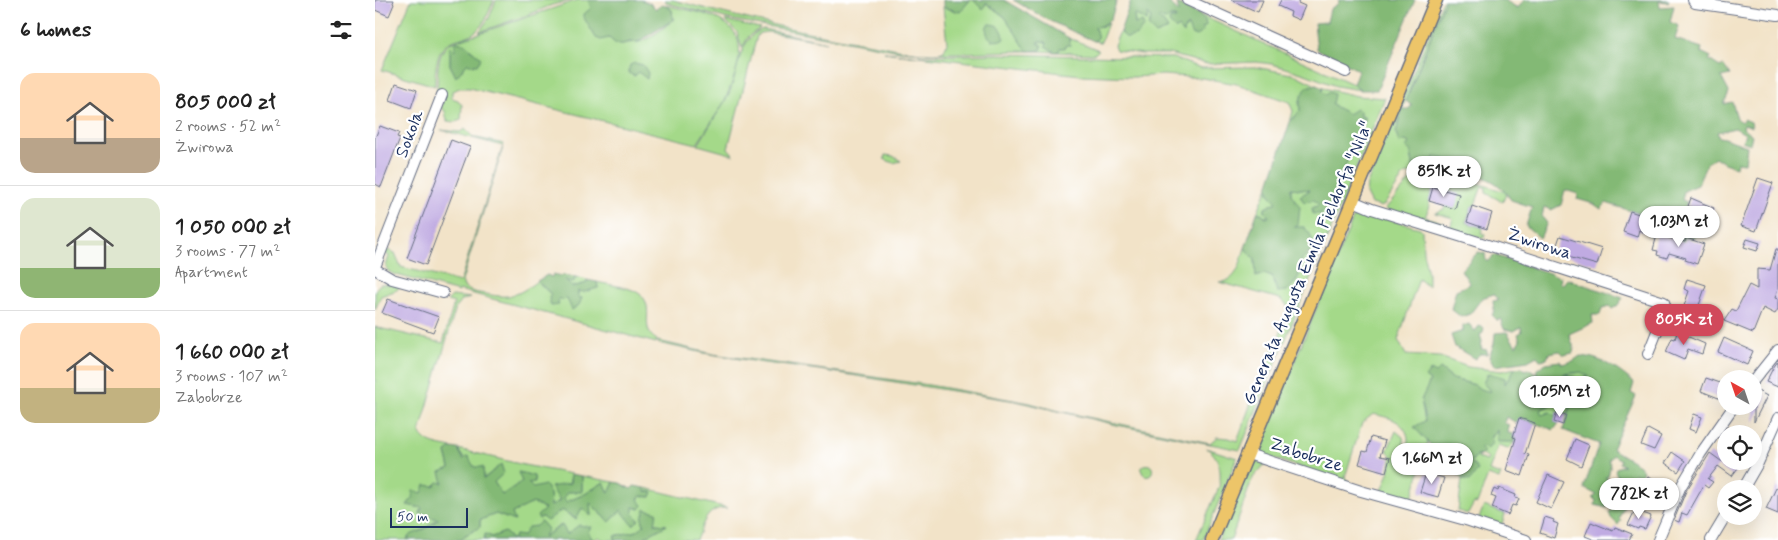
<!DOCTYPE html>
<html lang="en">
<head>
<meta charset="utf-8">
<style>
	body { margin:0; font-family:Mynerve,sans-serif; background:#f6f6f6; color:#222; height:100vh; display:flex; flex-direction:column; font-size:19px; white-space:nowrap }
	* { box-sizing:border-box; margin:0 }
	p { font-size:16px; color:#767676 }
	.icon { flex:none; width:28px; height:28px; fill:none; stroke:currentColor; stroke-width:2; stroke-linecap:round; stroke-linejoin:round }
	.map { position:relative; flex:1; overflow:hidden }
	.drawer { display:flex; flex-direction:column; background:#fff; width:375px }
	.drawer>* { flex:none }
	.needle { width:32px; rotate:320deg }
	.tools { position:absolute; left:1342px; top:370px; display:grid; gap:10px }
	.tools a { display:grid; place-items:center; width:45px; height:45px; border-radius:50%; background:#fff; box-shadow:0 5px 20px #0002; font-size:25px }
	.scale { position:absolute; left:15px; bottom:12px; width:78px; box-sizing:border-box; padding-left:5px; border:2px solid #1b2f5e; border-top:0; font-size:14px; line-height:18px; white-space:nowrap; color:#1b2f5e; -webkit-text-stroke:4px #fff; paint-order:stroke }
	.price { position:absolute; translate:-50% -42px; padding:0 11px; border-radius:18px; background:#fff; color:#222; font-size:16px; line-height:32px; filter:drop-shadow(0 1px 2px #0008) }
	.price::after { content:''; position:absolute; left:50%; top:30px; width:15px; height:11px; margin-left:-8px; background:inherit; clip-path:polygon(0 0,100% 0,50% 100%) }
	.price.current { background:#d1495b; color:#fff }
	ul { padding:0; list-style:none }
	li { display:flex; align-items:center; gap:15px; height:125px; padding:0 20px }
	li+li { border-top:1px solid #e0e0e0 }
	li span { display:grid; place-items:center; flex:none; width:140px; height:100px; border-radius:15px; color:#555 }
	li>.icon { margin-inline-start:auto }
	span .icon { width:60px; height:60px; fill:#fffc; stroke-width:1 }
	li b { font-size:21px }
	h2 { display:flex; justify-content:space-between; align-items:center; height:60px; padding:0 20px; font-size:21px }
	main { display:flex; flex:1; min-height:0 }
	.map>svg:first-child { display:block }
	.green { fill:#a4d989; stroke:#608474; fill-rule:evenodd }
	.forest { fill:#83b975; stroke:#4f746a }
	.building { fill:#c0abe2 }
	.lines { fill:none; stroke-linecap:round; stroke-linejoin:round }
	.minor-casing { stroke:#666e83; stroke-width:12 }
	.major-casing { stroke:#666e83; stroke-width:15 }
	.minor { stroke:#fff; stroke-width:10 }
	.major { stroke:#edc569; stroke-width:12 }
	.labels { text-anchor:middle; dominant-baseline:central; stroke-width:4.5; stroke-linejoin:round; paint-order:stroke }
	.street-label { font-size:18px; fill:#1b2f5e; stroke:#fff }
</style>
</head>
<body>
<main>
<section class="drawer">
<h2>6 homes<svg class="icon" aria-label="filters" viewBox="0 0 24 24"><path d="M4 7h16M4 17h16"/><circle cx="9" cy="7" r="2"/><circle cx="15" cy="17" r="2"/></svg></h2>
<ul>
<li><span style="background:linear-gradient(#ffd9b3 65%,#b9a48a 0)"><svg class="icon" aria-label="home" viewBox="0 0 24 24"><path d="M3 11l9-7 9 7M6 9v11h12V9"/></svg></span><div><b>805 000 zł</b><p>2 rooms · 52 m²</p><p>Żwirowa</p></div></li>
<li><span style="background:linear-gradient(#dfe7d0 70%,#8fb573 0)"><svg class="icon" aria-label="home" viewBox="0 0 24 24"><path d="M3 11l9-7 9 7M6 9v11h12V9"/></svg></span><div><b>1 050 000 zł</b><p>3 rooms · 77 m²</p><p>Apartment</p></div></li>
<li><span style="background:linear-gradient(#ffd9b3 65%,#c2b280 0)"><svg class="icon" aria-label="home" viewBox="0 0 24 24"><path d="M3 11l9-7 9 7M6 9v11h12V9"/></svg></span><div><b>1 660 000 zł</b><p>3 rooms · 107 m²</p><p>Zabobrze</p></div></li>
</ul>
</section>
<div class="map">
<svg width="1403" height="540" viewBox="0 0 1403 540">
	<rect width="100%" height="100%" fill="#fff"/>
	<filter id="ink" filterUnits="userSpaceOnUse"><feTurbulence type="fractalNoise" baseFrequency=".02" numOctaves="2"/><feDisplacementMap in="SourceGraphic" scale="10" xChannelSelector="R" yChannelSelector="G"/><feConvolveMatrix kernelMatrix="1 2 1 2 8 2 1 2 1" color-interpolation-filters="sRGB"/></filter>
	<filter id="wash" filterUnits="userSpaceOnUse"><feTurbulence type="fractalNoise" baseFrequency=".0096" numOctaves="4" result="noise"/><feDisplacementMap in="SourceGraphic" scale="20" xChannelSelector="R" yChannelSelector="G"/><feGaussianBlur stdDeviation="1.12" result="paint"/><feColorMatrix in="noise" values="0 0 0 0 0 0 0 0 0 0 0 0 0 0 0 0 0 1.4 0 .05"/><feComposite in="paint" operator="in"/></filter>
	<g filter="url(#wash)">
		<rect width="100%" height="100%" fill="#f2e3c8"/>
		<path class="green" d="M36 0H119C114 11 111 22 102 30 95 37 85 38 77 41 61 47 60 71 60 86L7 70Z
			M121 0H197L177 5 153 15 104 32 114 18Z
			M203 0H213C219 10 224 27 229 38H234L248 44C254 42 258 43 264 42 273 40 290 27 298 20L297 10 291 5C321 13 370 15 364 57 362 73 355 87 350 101 364 80 360 39 388 29L452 42 393 32 385 33 382 36 353 148 359 155 323 145 350 101 322 144 94 88H85L77 91V98L83 100 87 105 86 120 80 122 72 121 70 111 66 108 68 96 62 93C63 77 60 53 75 43ZM75 48 80 50 92 64 81 76 75 65Z
			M290 0H298C367 19 437 34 508 46 523 49 557 58 569 51L572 43 568 7 585 12 595 0H598L607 9 611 3 630 17 637 26 664 44V41L671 42 672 44 684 48 691 45 693 40H696L694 38 724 50 721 53 717 54C695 53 673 51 652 51 609 51 568 56 525 51L354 19 292 3Z
			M1068 0H1070L1027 109 1021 133 1024 143 1031 141 1034 143 1039 171 1055 164 1060 157 1099 167 1096 181 1131 192 1128 202 1111 193V188L1107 186 1100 205 1097 206 1091 222 1108 228 1106 233 1110 234 1108 239 1075 228 1078 218 1060 213 1069 209 1070 206 1080 208 1058 187C1054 197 1055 208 1050 217L1070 223 1069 227 1010 209 1039 176V173L1029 175 1012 201 1007 207 996 204 991 194 992 184Z
			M759 13 771 21 773 14 776 19H782L785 17H800L801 29 803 27 809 33V29L813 26 827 29 830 20 823 14 978 84 985 90 961 86 930 74 897 64 881 62 832 64 794 54H768L741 50 739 45 746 29 747 34 760 24Z
			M350 20 385 28 374 36 367 48 362 32Z
			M733 23 726 42 719 41 722 38 720 27 729 26Z
			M509 52 545 56 622 54 798 58 826 68 879 67 891 69 921 75 941 85 934 86 924 102 925 111 915 122 918 111 914 102 862 84 827 78 788 75 759 77 705 75Z
			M948 88 982 96 1010 98 865 450 742 425 641 401 444 370 389 363 329 353 283 343V341L338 354 554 385 655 403 684 411 835 443 842 437 854 438 862 441 883 384 914 313 912 305 905 299 844 282C863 282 865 262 870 248L880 260 881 277 889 274 897 277 899 285 912 291 920 283 925 273 924 267 926 261 935 253 916 227V188L936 190 939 200 944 205 938 208 945 214 990 117C979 116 964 112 957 104 953 100 951 95 947 91Z
			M90 129 98 137 129 144 87 281 89 287C95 292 103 293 111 294 135 299 142 296 162 281L183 301 185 298H207L203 297V291L223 288 222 282C234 285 249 286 260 291 285 304 261 328 282 340L281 343 84 290V292L18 274 13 271 11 266 14 256 10 253 13 250 20 253 26 267 85 282 128 146 66 130 85 132Z
			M510 155 518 156 526 161 518 163 509 159Z
			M893 187 894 193 902 202 890 208V212L895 217H891L886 213H882Z
			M984 212 1045 228 1047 230 1048 252 1053 273V287L1044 279 1023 340 1031 355 1065 357 1093 367 1127 371 1140 368 1130 386 1112 374 1109 383 1117 393 1105 390 1100 385 1078 379 1065 369 1061 373 1050 377 1055 381 1047 400 1053 442 1036 502 1006 493 1014 473 1017 455 1012 451 1021 431 1028 437 1029 445 1022 461C1034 451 1038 435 1025 424 1019 418 1006 416 998 414L987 423 970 477 973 483 888 455 884 448 980 214Z
			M201 277 212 280 213 283 197 287 189 279 198 283Z
			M5 284H13L25 287 22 290 6 296 0 310V290Z
			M77 296 96 298 87 300 81 307 45 432C50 445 65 445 77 448L71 453 75 468 68 483 38 498 32 505 47 508 45 513 63 519 46 531 33 537 32 540H0V327L68 343 79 303 72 301Z
			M1206 372 1214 375 1216 397 1207 409 1195 406 1191 415 1182 412 1181 416 1174 412 1167 416 1165 410 1179 404 1178 398 1193 393 1186 375Z
			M1123 429 1122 442 1140 438 1143 439 1133 449 1123 446 1114 471 1126 475 1124 479 1113 475 1102 504 1099 503 1093 514 1083 511 1087 479 1095 481 1096 462 1101 456H1104L1102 458 1112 461 1113 458 1106 455 1109 452 1106 449Z
			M831 448 862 458 828 540H821L844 487C847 472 845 456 831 448Z
			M83 449 149 465 196 474C194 488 189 500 176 506L175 494 158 489 153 482 159 476 144 472 147 481 127 495 119 482 126 465 108 479C100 469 89 462 83 449Z
			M880 462 890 463C886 471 879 474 876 482L856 540H843L874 466Z
			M766.5 470a5.5 5.5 0 1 1 11 0a5.5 5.5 0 1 1-11 0Z
			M207 476 239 482 234 494 229 482 210 494 191 502 189 498 192 492 207 491Z
			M270 488 353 508C331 507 329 523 321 540H274L270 537 291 525 280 524 267 518 269 525 262 531 240 536 241 540H228L224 537 218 540 213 532 192 534 186 525 167 538 161 526 148 537 140 535 138 540 130 532 117 537 111 534 109 540H86L89 536 105 527V520L121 514 139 521 137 513 158 503 170 509 167 516 187 510 200 519 207 508 216 515 214 502 235 522 246 510 258 513 257 507 265 509 268 505 263 500 266 496 276 497 269 491Z
			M1109 506 1130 514 1126 527 1103 520Z"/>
		<path class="forest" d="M213 0H266L275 3 281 9 288 4 297 10 298 20 263 42H255L248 44H241L234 38 226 40 221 38 209 18V14L216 8Z
			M568 0H595L585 12 568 7Z
			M598 0H629L694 38 696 41H693L696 45H691L690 48H685L684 51 680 52 670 46 672 44 671 42 664 41V44L667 45 666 50 652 51 630 17 611 3 608 10Z
			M638 0H742C736 16 738 25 720 27L723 38 719 41 675 21Z
			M756 0H792L804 13 802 4 823 14 830 20 831 26 827 29 829 31 821 36 816 34 813 26 809 29V34L803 27 801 30 794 23 795 19H801L800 17H795L792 20 785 17 783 19 789 23 793 29 780 34 773 27 776 19 773 14 772 21 759 14 760 24 767 22 769 26 762 35 752 38 747 34 746 29Z
			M963 0H1040L1002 90H985L978 84 983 70 942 49 939 23 952 22 955 9 964 3Z
			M1070 0H1129L1143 8 1149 0H1294L1293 2 1284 1 1285 7 1299 6 1295 22 1304 26 1300 39 1327 48 1326 52 1336 57 1334 60 1345 67 1349 66 1355 75 1346 77 1354 92 1349 104 1357 102 1362 118 1366 122 1369 119 1376 122 1377 127 1369 124 1368 128 1377 135 1375 144 1367 141 1370 134 1360 128 1342 132 1344 137 1349 138 1372 146 1370 163 1362 162 1361 167 1349 163 1340 157 1331 164 1323 185 1309 191 1307 200 1312 202 1307 214 1323 224 1320 238 1311 237 1308 242 1304 239 1307 228 1284 220 1275 237 1271 231 1275 217 1231 203 1226 209 1219 204 1202 199 1203 194 1190 190 1186 205 1176 210 1169 207 1167 217 1172 223 1165 238 1151 226 1157 207 1136 200C1129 189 1120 181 1108 177L1106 168 1060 157 1055 164 1054 171 1047 177 1039 171 1036 152 1031 147 1034 143 1031 141 1024 143 1021 133 1027 109H1033L1037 106 1031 101Z
			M613 24C623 24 628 28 629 38 619 46 607 35 613 24Z
			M80 42 89 43 106 58 102 65 92 64 81 77 75 65V47L80 50Z
			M260 63 268 65 273 73 272 79 263 72 260 76 253 73 255 65Z
			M941 85 948 88 947 91 951 95 954 92 959 94 957 104C962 109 968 110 973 114L981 109 985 111V117H990L952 212 948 211 946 214H938L937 208 944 205 939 200 929 202 925 196 935 190 916 188V194L925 207 923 225 919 227H929L935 234 939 244C935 253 928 257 925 263 923 268 926 271 924 275 922 281 917 286 912 291L902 292 897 277 889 274 881 277 880 260 870 248 882 213H886L891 217H894L890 212V208L902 202 895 195 893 187 915 122 925 111C924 100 926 93 934 86Z
			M1103 252 1110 253 1111 261H1114L1119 255 1186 277 1185 283 1188 284 1192 279 1248 298 1242 306 1237 309 1235 306 1227 308 1225 315H1217L1218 323 1194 334 1199 348 1198 353 1189 355 1185 351 1174 353 1172 359 1165 360 1162 356 1153 361 1119 366 1114 357 1119 344 1120 333 1132 332 1141 346 1145 340 1143 334 1147 332 1146 327 1139 331 1129 329 1125 318 1123 321 1117 315 1119 311 1118 301 1123 300 1119 294 1107 298 1095 314 1086 317 1076 309 1081 290 1095 284 1086 270Z
			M178 274 186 276 187 275 201 277 198 283 190 280 197 287 212 283V280L222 282 223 288 209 292 203 291V297L207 298 204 305 197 310 192 299 187 300 185 298 183 301 184 305 176 306 174 298 176 294 162 281 172 275 177 277Z
			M1094 324 1100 331 1104 326 1109 328 1108 333 1105 335 1107 341 1106 349 1112 350V354H1105L1100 359 1080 347 1076 335 1088 331V326Z
			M1205 356C1226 357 1244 370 1259 383L1256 393 1261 396 1237 449 1264 465 1268 471 1265 475 1259 473 1254 480 1244 479 1240 471 1241 468 1249 465 1244 463 1246 460 1238 455 1233 461 1236 463 1233 477H1230L1237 483 1234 491 1252 500 1244 518 1246 520 1243 525 1236 518 1234 512 1242 507 1232 502V508L1220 505 1221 500 1217 498 1222 495 1209 488 1224 444 1188 430 1195 406 1199 400 1207 408 1216 397 1204 382 1213 376 1206 372 1188 374 1200 377V384L1194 386 1193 393 1178 398 1179 403 1165 410 1167 415 1175 412 1181 416 1179 422 1184 423 1179 430 1145 418 1142 423 1131 417 1129 423 1134 425 1133 433 1139 434 1138 437 1140 438 1139 442H1122V430L1116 436 1117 445 1111 449 1107 447 1106 449 1109 452 1106 455 1101 456 1096 462 1103 470 1095 481 1087 479 1039 427 1050 421 1046 400 1055 381 1050 377 1056 370 1061 373 1065 369 1078 379 1100 385 1105 389 1116 392 1108 383 1113 373 1130 378V384L1140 368 1147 367 1149 370 1153 369 1163 375 1161 370 1171 363 1185 361 1187 364 1198 361Z
			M77 448 83 449 88 459 93 456 99 467H108L109 479 126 464 129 473 119 482 127 495 147 482 143 472 159 476 160 482 153 483 158 488 170 485 175 494 176 506 185 501 176 487 195 483 196 474 207 476V492H192L189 498 191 502 210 494 229 482 234 493 239 482 245 483 256 489 259 486 270 488V491L278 492 276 497 266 496 263 499 268 505 265 509 258 507V513L264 520 258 525 246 510 235 522 215 503 216 516 207 508 201 519 187 510 172 521 167 517 164 519 162 516 170 509 158 503 137 513 140 521 121 514 105 520V527L89 536 86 540H32C35 533 39 534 45 531 51 529 58 523 63 519L45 514 47 508 32 505 38 498V490L47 493 50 485 59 486 63 482 68 483 65 472 75 468 71 452Z
			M270 509 282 512 280 524 292 525 270 537 274 540H241L239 536 262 531 269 525 267 518Z
			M166 521 173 529 168 537 187 525 192 534 204 525 216 527 213 532 218 540H138L140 535 148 536 153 527 161 526Z
			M130 532 137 540H109L110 534 117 537Z"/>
		<g id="blocks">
			<path class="building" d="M0 0H19L18 3 19 4 14 16 0 10Z
				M856 0H888L883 12Z
				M906 0H924L923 3 930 6 924 20 915 16 916 12 903 6Z
				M21 83 42 90 36 108 15 100Z
				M5 126 24 133 22 137 25 138 6 187 0 184V138Z
				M76 140 95 147 51 265 32 258Z
				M1383 178 1398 183 1381 231 1366 226Z
				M1058 187 1084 194 1080 209 1054 201Z
				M1316 198 1339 208 1335 216 1313 206Z
				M1097 206 1117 213 1112 229 1092 222Z
				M1255 211 1269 216 1267 221 1270 222 1268 232 1264 230 1262 237 1248 232Z
				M1282 235 1310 242 1311 238 1329 244 1322 264 1310 260 1311 258 1294 253 1292 258 1282 255 1283 251 1278 250Z
				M1185 236 1227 249 1222 265 1179 253Z
				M1372 239 1385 243 1382 251 1369 247Z
				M1401 249H1403V288L1400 298 1403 299V309L1400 314 1388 308 1378 333 1349 321 1357 309 1361 311 1374 285 1382 289V269L1395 270Z
				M1312 279 1331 285 1322 311 1309 306 1314 291 1309 289Z
				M13 299 64 317 58 332 7 313Z
				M1302 332 1330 344 1327 354 1313 349 1309 360 1291 352 1297 338 1300 339Z
				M1349 338 1378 351 1372 365 1343 352Z
				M1403 361V387L1391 382 1398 368Z
				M1331 378 1351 385V401L1326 391Z
				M1379 389 1392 396 1379 422Z
				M1182 412 1191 415 1188 425 1179 422Z
				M1319 414 1327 417 1321 432 1314 429Z
				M1144 418 1160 423 1150 454 1154 455 1147 476 1131 470 1141 438 1138 437Z
				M1273 429 1286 436 1279 450 1266 445Z
				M996 437 1010 441 1005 456 1015 458 1011 472 984 464 988 451 992 452Z
				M1200 439 1214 445 1206 466 1192 459Z
				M1297 452 1310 461 1303 472 1290 463Z
				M1335 453 1346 461H1368L1357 476 1343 466 1333 479 1338 482 1333 488 1329 485 1312 515 1307 513 1304 522 1299 520 1311 491Z
				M1051 473 1069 478 1063 497 1045 492Z
				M1173 475 1189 482 1176 509 1161 502Z
				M1273 477 1290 484 1284 500 1266 493Z
				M1403 484V514L1391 509Z
				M1124 488 1141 495 1140 498 1144 499 1141 506 1137 505 1133 515 1117 508 1121 498 1116 496 1119 489 1123 491Z
				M1260 510 1276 516 1270 529 1264 527 1263 529 1253 525Z
				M1170 517 1179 520 1178 522 1183 524 1179 538 1165 533Z
				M1216 522 1238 531 1240 527 1257 534 1254 540H1220L1210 536Z"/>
		</g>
	</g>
	<g filter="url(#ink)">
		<use href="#blocks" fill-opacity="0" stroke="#666e83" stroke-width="1"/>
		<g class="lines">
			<g class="minor-casing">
				<path id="minor" d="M812 0 971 72
					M1318 0 1320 3 1403 15
					M978 201 997 209 1097 240 1289 302 1291 309 1273 354
					M0 267 67 95
					M0 269 17 279 68 293
					M1379 380 1403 350
					M873 454 986 491 1094 521 1151 540
					M1368 489 1383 463 1403 418
					M1283 540 1305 488 1326 453 1359 406
					M1336 540 1351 515"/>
			</g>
			<g class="major-casing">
				<path id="major" d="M837 540 1061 0"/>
			</g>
			<use href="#minor" class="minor"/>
			<use href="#major" class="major"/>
		</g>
	</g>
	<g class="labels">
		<g class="street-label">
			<text transform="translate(35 134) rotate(-69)">Sokola</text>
			<text transform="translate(1164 244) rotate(18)">Żwirowa</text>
			<text transform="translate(933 263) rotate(-67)">Generała Augusta Emila Fieldorfa "Nila"</text>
			<text transform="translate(931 455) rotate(18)">Zabobrze</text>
		</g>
	</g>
</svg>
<div class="tools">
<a><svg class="needle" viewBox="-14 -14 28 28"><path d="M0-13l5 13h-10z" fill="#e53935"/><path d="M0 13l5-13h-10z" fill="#767676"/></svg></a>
<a><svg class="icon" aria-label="locate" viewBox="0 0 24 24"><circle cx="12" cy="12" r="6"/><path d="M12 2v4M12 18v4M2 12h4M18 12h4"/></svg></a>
<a><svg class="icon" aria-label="layers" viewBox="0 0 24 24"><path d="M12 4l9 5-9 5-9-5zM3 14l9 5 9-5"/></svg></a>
</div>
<div class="scale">50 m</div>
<b class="price" style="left:1069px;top:198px">851K zł</b>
<b class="price" style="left:1304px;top:248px">1.03M zł</b>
<b class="price current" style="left:1309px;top:346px">805K zł</b>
<b class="price" style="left:1185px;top:418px">1.05M zł</b>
<b class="price" style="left:1057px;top:485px">1.66M zł</b>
<b class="price" style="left:1264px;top:520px">782K zł</b>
</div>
</main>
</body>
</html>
